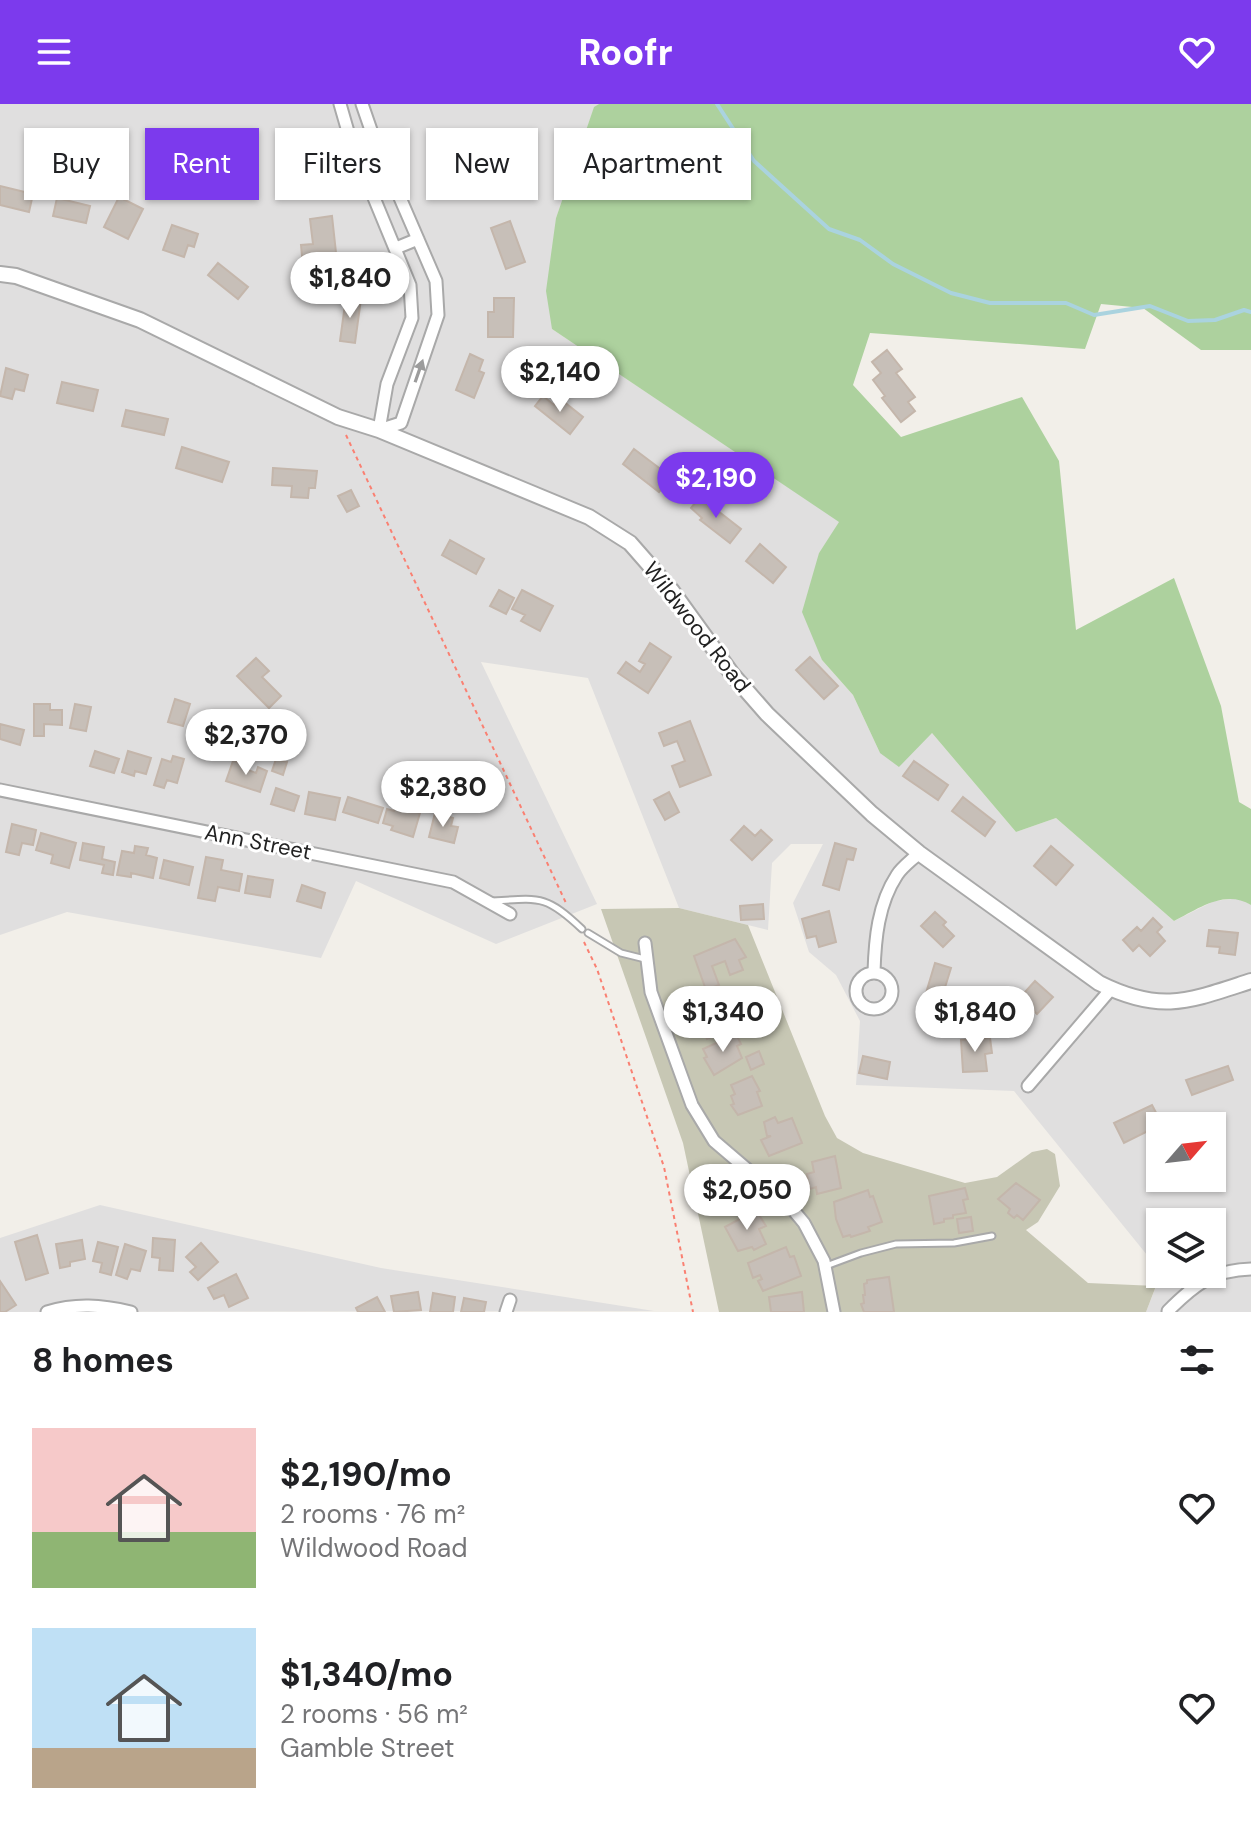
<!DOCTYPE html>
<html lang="en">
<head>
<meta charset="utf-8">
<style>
	body { margin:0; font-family:"DM Sans",sans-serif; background:#f6f6f6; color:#202124; height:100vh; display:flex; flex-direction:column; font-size:30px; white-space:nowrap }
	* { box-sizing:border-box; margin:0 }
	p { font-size:26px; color:#757577 }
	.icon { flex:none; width:44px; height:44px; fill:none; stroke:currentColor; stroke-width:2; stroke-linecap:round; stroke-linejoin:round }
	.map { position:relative; height:1208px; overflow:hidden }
	.sheet { display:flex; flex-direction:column; background:#fff; flex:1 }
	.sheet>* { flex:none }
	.hud { position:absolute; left:24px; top:24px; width:800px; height:72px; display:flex; gap:16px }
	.needle { width:52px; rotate:62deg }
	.controls { position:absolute; left:1146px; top:1008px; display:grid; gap:16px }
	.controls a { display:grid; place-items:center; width:80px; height:80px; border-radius:0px; background:#fff; box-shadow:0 2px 6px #0004; font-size:40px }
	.price { position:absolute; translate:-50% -68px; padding:0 18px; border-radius:28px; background:#fff; color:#222; font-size:26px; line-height:52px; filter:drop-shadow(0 2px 4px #0008) }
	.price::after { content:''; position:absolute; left:50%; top:48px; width:24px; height:18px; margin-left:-12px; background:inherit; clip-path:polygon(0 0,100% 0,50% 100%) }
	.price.active { background:#7c3aed; color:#fff }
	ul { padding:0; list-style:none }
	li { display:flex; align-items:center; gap:24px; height:200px; padding:0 32px }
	li span { display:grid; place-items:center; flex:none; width:224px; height:160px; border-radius:0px; color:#555 }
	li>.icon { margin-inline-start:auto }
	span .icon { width:96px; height:96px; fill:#fffc; stroke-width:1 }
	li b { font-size:34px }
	h2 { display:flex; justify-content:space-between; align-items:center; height:96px; padding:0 32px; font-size:34px }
	.tag { padding:0 28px; border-radius:0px; background:#fff; box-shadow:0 2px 6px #0004; font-size:28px; line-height:72px }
	.tag.active { background:#7c3aed; color:#fff }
	header { display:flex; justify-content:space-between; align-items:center; height:104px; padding:0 32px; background:#7c3aed; color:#fff; font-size:36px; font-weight:800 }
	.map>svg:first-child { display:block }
	.residential { fill:#e0dfdf; fill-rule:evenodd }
	.construction { fill:#c7c7b4 }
	.forest { fill:#add19e }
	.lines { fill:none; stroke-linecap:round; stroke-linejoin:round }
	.stream { stroke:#aad3df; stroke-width:4 }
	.building { fill:#c7bfb8; stroke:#c4b6ab; stroke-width:2 }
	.service-casing { stroke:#a9a9a9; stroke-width:9 }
	.minor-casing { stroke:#a9a9a9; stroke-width:15 }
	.tertiary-casing { stroke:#a9a9a9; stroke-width:18 }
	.path { stroke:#fa8072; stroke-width:2; stroke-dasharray:4 4; stroke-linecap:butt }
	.service { stroke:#fff; stroke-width:5 }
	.minor { stroke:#fff; stroke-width:11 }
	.tertiary { stroke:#fff; stroke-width:14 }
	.oneway { fill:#9c9c9c }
	.labels { text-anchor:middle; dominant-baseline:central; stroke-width:6; stroke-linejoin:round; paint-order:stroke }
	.street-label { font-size:22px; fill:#222; stroke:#fff }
</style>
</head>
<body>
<header><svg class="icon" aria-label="menu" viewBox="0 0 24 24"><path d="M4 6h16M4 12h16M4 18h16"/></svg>Roofr<svg class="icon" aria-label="heart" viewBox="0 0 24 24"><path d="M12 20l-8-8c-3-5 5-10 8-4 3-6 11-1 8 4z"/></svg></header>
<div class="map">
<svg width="1251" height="1208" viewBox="0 0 1251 1208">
	<rect width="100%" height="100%" fill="#f2efe9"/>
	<path class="residential" d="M0 0H599L594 4 556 114 552 225 840 418 819 449 822 556 853 591 880 649 932 629 1016 728 1056 714 1174 817 1214 797 1240 794 1251 801V1208H1146L1161 1170H1212V1118H1160V1167L1014 987 856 981 860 917 836 871 809 848 793 799 823 740H791L772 759 768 826 679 804 588 574 481 558 597 800 496 840 356 777 321 854 67 808 0 831ZM1160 1022H1212V1074H1160Z
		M100 1101 381 1164 654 1207 0 1208V1134Z"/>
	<path class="construction" d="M679 804 748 821 825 1012 837 1034 863 1049 965 1079 997 1073 1032 1048 1047 1045 1055 1050 1060 1082 1038 1118 1026 1126 1088 1179 1156 1182 1146 1208H719L683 1039 601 805Z"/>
	<path class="forest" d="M599 0H1251V246H1201L1143 204 1101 200 1085 245 870 229 853 281 901 333 1022 293 1059 357 1076 526 1174 474 1221 602 1239 698 1251 705V801C1225 785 1198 805 1174 817L1056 714 1016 728 932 629 899 663 880 649 853 591 822 556 802 508 819 449 839 418 552 225 546 187 556 114 594 3Z"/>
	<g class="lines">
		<path class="stream" d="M717 0 754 57 829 125 860 136 893 160 951 189 990 199H1066L1094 211 1150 202 1188 217 1215 216 1244 206 1251 208"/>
	</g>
	<path class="building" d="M447 26 488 78 472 91 460 75 452 82 437 63 443 58 429 41Z
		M291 33H307L309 69 287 70 286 47 292 46Z
		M56 62 68 65 63 83 51 79Z
		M0 82 33 90 29 108 0 101Z
		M119 93 143 105 128 135 104 123Z
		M57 94 90 102 86 119 53 112Z
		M332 112 337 158 303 162 301 141 313 140 310 115Z
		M510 117 525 158 506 165 491 124Z
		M172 121 198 130 194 143 188 141 184 153 163 146Z
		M218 159 248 183 238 195 208 171Z
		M346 193 361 195 355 239 340 237Z
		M494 194H514L513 233H488V208H494Z
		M887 246 902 265 896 269 915 293 908 298 915 307 901 318 882 294 885 292 873 276 881 269 872 258Z
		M470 250 483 256 479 267 484 269 474 294 456 286Z
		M6 264 28 271 24 287 15 285 12 295 0 292Z
		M62 278 98 286 93 307 57 299Z
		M543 292 554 301 559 294 583 313 570 330 535 302Z
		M126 306 168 315 164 331 122 322Z
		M182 343 229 358 222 378 176 364Z
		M634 345 671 373 659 388 623 360Z
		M273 364 317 367 315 384H309L308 394 291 393 292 382 272 381Z
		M718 378 727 387 716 397 708 389Z
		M351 386 359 402 347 408 338 392Z
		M700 393 741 425 730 439 700 416 702 414 691 404Z
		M450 436 484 455 476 470 442 451Z
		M760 440 786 463 773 479 746 457Z
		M499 486 514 494 506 510 490 502Z
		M522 486 553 502 540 527 521 517 525 511 512 505Z
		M650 539 671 553 648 589 618 569 626 558 640 568 645 560 639 557Z
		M810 553 838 582 824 595 796 566Z
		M256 554 269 567 262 573 281 592 269 604 237 572Z
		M175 595 190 600 183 622 168 618Z
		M34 600H50V606H62V621L44 620V632H34Z
		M75 600 91 603 86 627 70 624Z
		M690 617 711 671 680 683 672 662 685 657 677 637 664 642 659 629Z
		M0 620 24 626 20 641 0 635Z
		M95 647 119 655 114 669 90 662Z
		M128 647 151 654 146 670 135 667 134 672 122 668Z
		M173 652 184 655 177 679 167 676 164 684 154 681 162 655 171 658Z
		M276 655 287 658 283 671 272 667Z
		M233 657 245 660 243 664 256 669 258 663 267 667 260 688 226 677Z
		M914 657 948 681 938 696 903 672Z
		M276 684 299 692 294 707 271 700Z
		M309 688 340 694 335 716 305 710Z
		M669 688 679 708 665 716 654 696Z
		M348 693 383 704 378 719 343 708Z
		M963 693 995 718 985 732 952 707Z
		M396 702 420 709 413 733 391 726 393 722 383 719 387 705 394 707Z
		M435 709 453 714 451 722 458 723 454 739 429 733Z
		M12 720 36 726 33 741 22 739 19 751 6 748Z
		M744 722 755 732 761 726 772 736 752 756 731 736Z
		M41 729 76 739 69 764 51 759 53 751 36 746Z
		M83 739 104 743 102 755 115 758 113 771 102 769 104 761 80 756Z
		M835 739 856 745 853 756 847 755 839 786 823 781Z
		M135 742 148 744 146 751 157 754 153 774 131 769V773L117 771 122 747 134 749Z
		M1051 742 1073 761 1056 781 1034 762Z
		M206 753 223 756 221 766 242 770 239 787 218 783 215 797 198 794Z
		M164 756 193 763 189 781 160 774Z
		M248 772 273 776 270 793 245 789Z
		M302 781 325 789 321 804 297 797Z
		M763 800 764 815 741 816 740 802Z
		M829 807 836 838 819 843 816 832 807 834 802 815Z
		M935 808 946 818 943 821 954 832 943 843 921 822Z
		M1153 814 1162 823 1157 828 1165 837 1150 852 1139 841 1133 847 1123 836 1137 823 1141 827Z
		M1209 826 1238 829 1235 851 1219 849 1220 843 1207 842Z
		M735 835 746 853 739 856 743 866 730 871 725 857 712 862 719 881 706 886 694 852Z
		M935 859 951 864 942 893 926 889Z
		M1035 877 1053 893 1037 910 1029 902 1025 906 1016 898Z
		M724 887 728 896 732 895 737 907 734 908 741 921 707 935 697 911 712 903 709 894Z
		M736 930 741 940 737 942 742 954 714 971 704 954 707 953 703 945Z
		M990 934 992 949 985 950 987 967 963 968 961 936Z
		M759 947 764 960 751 966 746 953Z
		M863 952 890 958 887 975 859 969Z
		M1228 962 1233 976 1192 991 1186 976Z
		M752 972 760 987 757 988 762 1002 738 1011 731 1001 734 1000 731 992 735 990 731 981Z
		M1152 1001 1162 1020 1124 1039 1114 1019Z
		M775 1013 778 1019 792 1014 802 1039 769 1052 761 1036 771 1032H767L764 1018Z
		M835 1052 841 1084 817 1090 816 1083 810 1085 808 1078 807 1070 814 1068 812 1058Z
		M1016 1079 1040 1096 1023 1116 1017 1111 1014 1114 1008 1109 1010 1105 998 1095Z
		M965 1084 968 1095 963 1096 966 1109 953 1111V1114L944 1115V1118L934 1120 929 1092Z
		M868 1086 870 1093 873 1092 882 1118 868 1123 870 1127 851 1133 850 1131 843 1133 836 1115 834 1098Z
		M756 1106 766 1122 759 1125 766 1140 754 1146 752 1143 738 1147 725 1123Z
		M971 1113 973 1127 959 1129 957 1115Z
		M37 1131 48 1169 26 1176 15 1138Z
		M153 1134 175 1136 173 1167 159 1166 160 1154 152 1153Z
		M82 1136 85 1155 70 1158V1162L60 1164 56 1140Z
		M98 1138 118 1143 111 1171 100 1168 102 1159 93 1157Z
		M201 1139 218 1158 198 1176 190 1168 196 1163 186 1153Z
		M125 1140 146 1147 140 1167 131 1165 127 1175 116 1171Z
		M786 1143 790 1153 794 1152 801 1172 763 1187 758 1177 762 1175 760 1171 753 1174 748 1159Z
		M236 1170 248 1194 229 1203 224 1191 214 1195 208 1184Z
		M889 1173 894 1208H864L861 1200 864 1199 863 1191H865L864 1180 867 1179V1176Z
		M0 1177 16 1201 5 1208H0Z
		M418 1188 421 1206 394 1208 391 1192Z
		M802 1188 804 1208H771L769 1193Z
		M433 1189 455 1193 453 1208H430Z
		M377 1193 385 1208H358L356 1204Z
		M464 1194 486 1198 484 1208H461Z"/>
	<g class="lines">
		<g class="service-casing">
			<path id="service" d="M493 797C540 794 546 791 582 825
				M588 829 621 849 645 855
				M826 1162 861 1149 896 1140 954 1139 992 1132"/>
		</g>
		<g class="minor-casing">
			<path id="minor" d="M340 0 351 38 410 181 412 214 387 280 379 326 401 319 438 211 436 177 372 29 362 0
				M396 144 418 135
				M0 686 453 778 510 810
				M645 839 651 888 692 1001 714 1037 789 1101 804 1119 824 1157 834 1208
				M874 868C875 835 878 800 897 771 902 763 912 756 919 749
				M856 887a18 18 0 1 1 36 0a18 18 0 1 1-36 0Z
				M1028 982 1111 885
				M1168 1207C1194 1181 1212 1166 1251 1165
				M47 1208C76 1199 101 1201 131 1208
				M506 1208 510 1196"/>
		</g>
		<g class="tertiary-casing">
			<path id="tertiary" d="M0 170 16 172 140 216 338 313 379 326 589 413 630 439 672 487 732 570 767 610 872 710 919 749 1099 879C1161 910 1189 897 1251 877"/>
		</g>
		<path class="path" d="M346 331 566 799
			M584 838 597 865 664 1063 693 1208"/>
		<use href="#service" class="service"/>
		<use href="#minor" class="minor"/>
		<use href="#tertiary" class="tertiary"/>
	</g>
	<defs><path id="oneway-solid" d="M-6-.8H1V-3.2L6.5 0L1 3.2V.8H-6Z" transform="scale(2)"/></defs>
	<use class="oneway" href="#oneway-solid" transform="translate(419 267) rotate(-71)"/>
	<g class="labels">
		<g class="street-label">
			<text transform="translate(697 523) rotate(52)">Wildwood Road</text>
			<text transform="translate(258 738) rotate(11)">Ann Street</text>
		</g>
	</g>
</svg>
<div class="controls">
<a><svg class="needle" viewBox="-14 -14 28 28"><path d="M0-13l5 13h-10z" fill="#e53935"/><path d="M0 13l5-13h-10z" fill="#757577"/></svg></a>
<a><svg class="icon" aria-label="layers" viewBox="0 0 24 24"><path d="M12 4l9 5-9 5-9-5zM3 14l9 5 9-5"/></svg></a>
</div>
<b class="price" style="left:350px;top:216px">$1,840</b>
<b class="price" style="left:560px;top:310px">$2,140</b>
<b class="price active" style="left:716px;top:416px">$2,190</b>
<b class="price" style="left:246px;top:673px">$2,370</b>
<b class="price" style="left:443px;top:725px">$2,380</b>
<b class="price" style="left:723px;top:950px">$1,340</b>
<b class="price" style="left:975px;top:950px">$1,840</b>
<b class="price" style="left:747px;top:1128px">$2,050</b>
<div class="hud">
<a class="tag">Buy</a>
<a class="tag active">Rent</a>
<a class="tag">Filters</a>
<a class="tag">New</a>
<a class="tag">Apartment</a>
</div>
</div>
<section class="sheet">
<h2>8 homes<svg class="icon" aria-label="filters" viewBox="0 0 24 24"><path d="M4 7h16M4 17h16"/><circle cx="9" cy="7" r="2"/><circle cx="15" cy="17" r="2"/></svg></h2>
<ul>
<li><span style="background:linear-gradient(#f6c9c9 65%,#8fb573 0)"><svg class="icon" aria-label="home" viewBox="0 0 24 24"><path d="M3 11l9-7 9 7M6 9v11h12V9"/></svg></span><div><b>$2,190/mo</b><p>2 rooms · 76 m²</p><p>Wildwood Road</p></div><svg class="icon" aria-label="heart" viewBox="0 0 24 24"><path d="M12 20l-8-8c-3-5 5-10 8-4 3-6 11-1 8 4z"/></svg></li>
<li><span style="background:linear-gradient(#bfe0f5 75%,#b9a48a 0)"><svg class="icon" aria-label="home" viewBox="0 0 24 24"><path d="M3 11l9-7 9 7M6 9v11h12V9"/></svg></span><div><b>$1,340/mo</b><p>2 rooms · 56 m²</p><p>Gamble Street</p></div><svg class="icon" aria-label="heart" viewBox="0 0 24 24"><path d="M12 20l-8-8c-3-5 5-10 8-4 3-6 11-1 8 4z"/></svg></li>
</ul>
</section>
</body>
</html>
